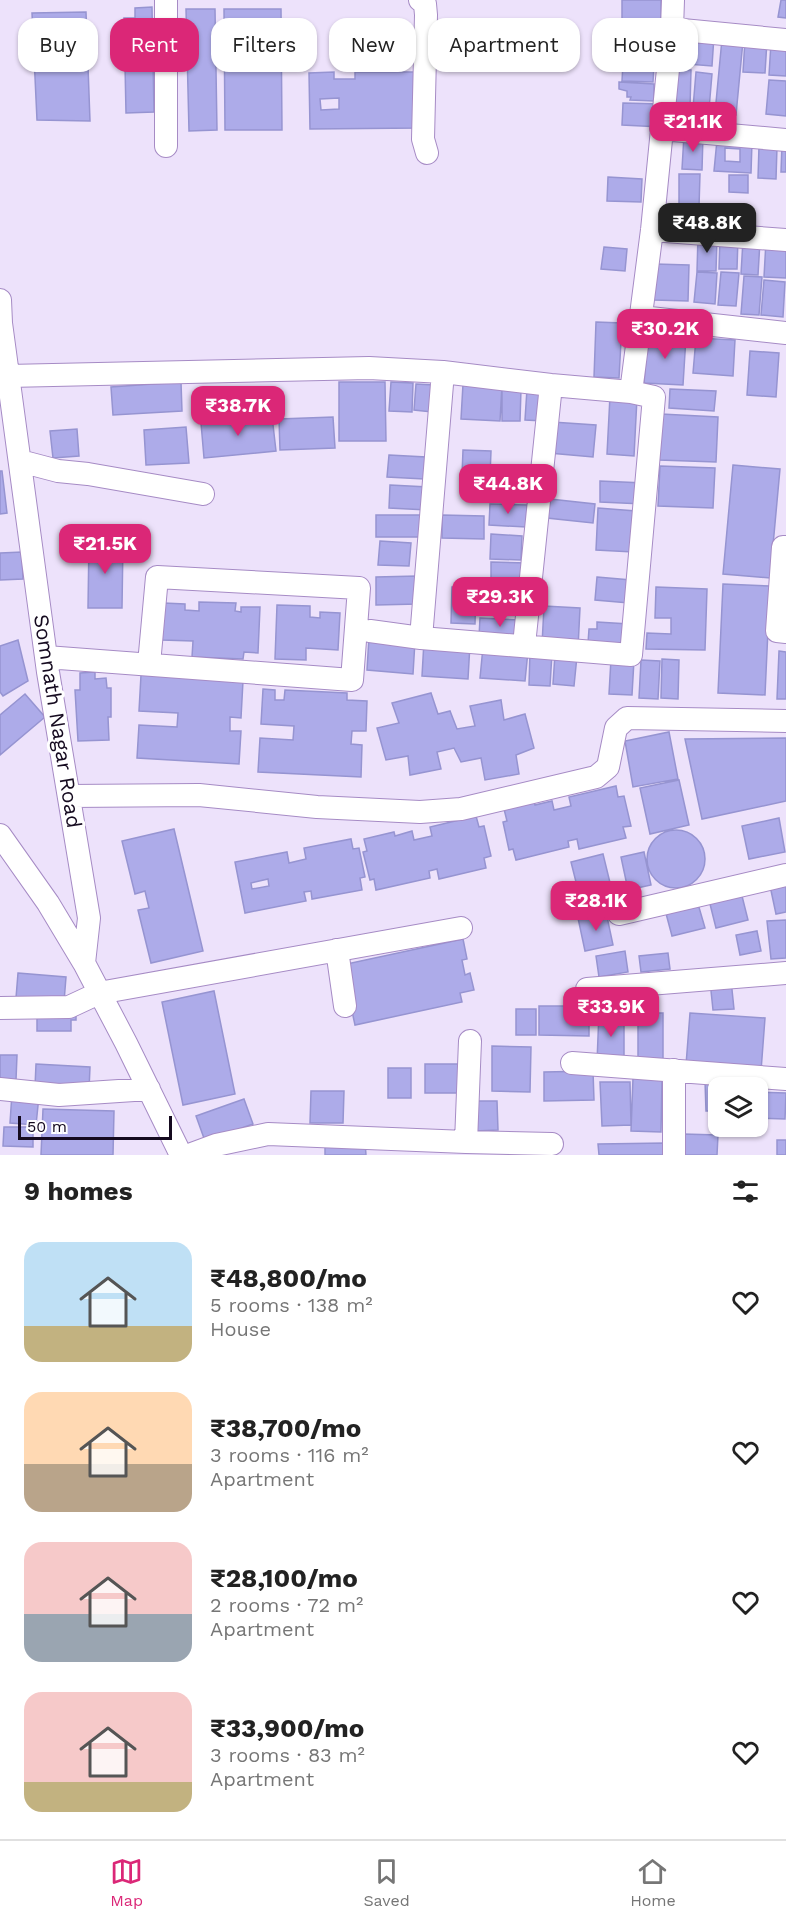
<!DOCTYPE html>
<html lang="en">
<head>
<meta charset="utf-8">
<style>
	body { margin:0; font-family:"Work Sans",sans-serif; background:#f6f6f6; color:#222; height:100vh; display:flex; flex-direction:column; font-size:22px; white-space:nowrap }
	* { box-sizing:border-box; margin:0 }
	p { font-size:20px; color:#767676 }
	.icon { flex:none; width:33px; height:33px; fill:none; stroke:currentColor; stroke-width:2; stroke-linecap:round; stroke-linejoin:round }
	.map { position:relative; height:1155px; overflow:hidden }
	.side { display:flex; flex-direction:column; background:#fff; flex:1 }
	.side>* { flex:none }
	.guide { position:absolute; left:18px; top:18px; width:750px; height:54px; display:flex; gap:12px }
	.tools { position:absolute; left:708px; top:1077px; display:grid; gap:12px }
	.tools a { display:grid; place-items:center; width:60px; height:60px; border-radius:12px; background:#fff; box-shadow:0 2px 4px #0004; font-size:30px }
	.scale { position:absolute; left:18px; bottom:15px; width:154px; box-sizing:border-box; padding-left:6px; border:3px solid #150a1f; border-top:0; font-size:16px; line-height:21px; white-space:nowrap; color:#150a1f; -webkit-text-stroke:4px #fff; paint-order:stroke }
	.price { position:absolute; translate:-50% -51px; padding:0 14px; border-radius:12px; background:#db2777; color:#fff; font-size:20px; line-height:39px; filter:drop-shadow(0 2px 3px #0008) }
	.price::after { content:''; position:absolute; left:50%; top:36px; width:18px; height:14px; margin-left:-9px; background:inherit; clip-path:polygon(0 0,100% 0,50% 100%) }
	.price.on { background:#222; color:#fff }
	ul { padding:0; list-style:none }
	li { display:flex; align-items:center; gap:18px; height:150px; padding:0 24px }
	li span { display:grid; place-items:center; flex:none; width:168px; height:120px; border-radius:18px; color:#555 }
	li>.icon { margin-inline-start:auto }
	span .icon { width:72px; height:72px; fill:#fffc; stroke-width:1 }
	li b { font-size:26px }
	h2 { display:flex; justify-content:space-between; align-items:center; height:72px; padding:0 24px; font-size:26px }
	.tag { padding:0 21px; border-radius:18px; background:#fff; box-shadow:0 2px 4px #0004; font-size:21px; line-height:54px }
	.tag.on { background:#db2777; color:#fff }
	.dock { display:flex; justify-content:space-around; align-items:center; height:84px; border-top:2px solid #e0e0e0; background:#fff; font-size:16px; color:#767676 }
	.dock a { display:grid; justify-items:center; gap:3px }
	.dock .on { color:#db2777 }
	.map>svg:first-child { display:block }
	.building { fill:#adabe9; stroke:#9694d1; stroke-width:1.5; fill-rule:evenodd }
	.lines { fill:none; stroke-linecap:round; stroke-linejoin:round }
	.minor-casing { stroke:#a68bc5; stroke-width:24 }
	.minor { stroke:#fff; stroke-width:22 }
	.labels { text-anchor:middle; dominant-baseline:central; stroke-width:6; stroke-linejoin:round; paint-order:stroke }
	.street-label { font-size:21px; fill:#150a1f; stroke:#fff }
</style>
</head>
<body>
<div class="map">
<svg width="786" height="1155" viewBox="0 0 786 1155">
	<rect width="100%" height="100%" fill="#ede2fb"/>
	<path class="building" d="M622 0H661V19H622Z
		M781 0H786V18L778 17Z
		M152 7 154 112 126 113 124 18H135V8Z
		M186 9H215L217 130 189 131Z
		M224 9H281L282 130H225Z
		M86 12 90 121 37 120 32 13Z
		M677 33 714 36 712 66 675 63Z
		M722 39 743 41 736 115 715 113Z
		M745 40 767 41 765 73 743 72Z
		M771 43 786 44V76L769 75Z
		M621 45 653 46V63L620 62Z
		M623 63 654 65 653 82 622 81Z
		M670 69 691 70 690 107H669Z
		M334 72V79H355V72H420V128L310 129 309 73ZM339 98V109L321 110 320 99Z
		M696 72 712 74 709 109 693 108Z
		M769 80 786 81V116L766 114Z
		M619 82 654 84V101L630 100 631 97H627V91L619 89Z
		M623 103 662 104 661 127 622 125Z
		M684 135 703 136 702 170 682 169Z
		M717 140 752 142 751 173 714 171ZM725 148 740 149V162L725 161Z
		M782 144H786V172H781Z
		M759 146 777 147 776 179 758 178Z
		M679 174H700L699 207H691V213H679Z
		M729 175H748V193L729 192Z
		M608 177 642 179 641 202 607 201Z
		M698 237 717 238 716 271H697Z
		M720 238H738L737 269H719Z
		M743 240 760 241 758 275 741 274Z
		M766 241 786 242V278L764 277Z
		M604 247 627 249 625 271 601 269Z
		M655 264 689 265 688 301 654 300Z
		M697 272 717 273 715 304 694 302Z
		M721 272 739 273 736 306 718 305Z
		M744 276 762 277 759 315 741 314Z
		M764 280 785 282 783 317 761 315Z
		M596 322 622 323 619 378 594 377Z
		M648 334 686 337 683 385 644 383Z
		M696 338 735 340 733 376 693 373Z
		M750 351 779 353 776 397 747 395Z
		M181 382 182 411 113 415 111 387Z
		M339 382H385L386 441H339Z
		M391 382 413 383 412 412 389 411Z
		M416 384 434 385 432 412 414 410Z
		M463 384 502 386 500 421 461 419Z
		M502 389H521L520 421H502Z
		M527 389 546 390 544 421 525 420Z
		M670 389 716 391 714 411 669 408Z
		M610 396 637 398 634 456 607 454Z
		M661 414 718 417 716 462 659 460Z
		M272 416 276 451 204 458 201 423Z
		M333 417 335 448 280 450 279 419Z
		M552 422 596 425 593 457 549 453Z
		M186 427 189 463 146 465 144 430Z
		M77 429 79 456 53 458 50 431Z
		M463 450 491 451 490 476 462 475Z
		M389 455 426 457 424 479 387 477Z
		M733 465 780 469 770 578 723 574Z
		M660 466 715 468 713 508 658 506Z
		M0 471H2L7 513 0 514Z
		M492 478 529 479V498L491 496Z
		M600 481 644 483 643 504 600 502Z
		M390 485 428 487 427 510 389 508Z
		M550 499 595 504 593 523 547 518Z
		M490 504 527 505 526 527 489 525Z
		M598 508 636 511 633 552 596 550Z
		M376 515H422V537H376Z
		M442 515 484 516V539L442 538Z
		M491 534 522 536 521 560 490 559Z
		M89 541 123 542 122 608H88Z
		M380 541 411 543 409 566 378 565Z
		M22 552 23 579 0 580V553Z
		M491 562 526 563V585H491Z
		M417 576 418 604 376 605V577Z
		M597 577 631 580 629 603 595 600Z
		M723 584 770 586 765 695 718 693Z
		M452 587H476L475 624 451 623Z
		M656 587 707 589 705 650 646 649 647 633 671 634V618H655Z
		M199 602 236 603 235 611 241 612V607H260L258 653 244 652 243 659 192 657 193 641 162 640 164 603 185 604V610L199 611Z
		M277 605 310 606V617L320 618V612L340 613 338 650 306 648V660L275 659Z
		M544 606 580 608 578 648 542 645Z
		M480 618 520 620 519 639 479 637Z
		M597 622 629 624 628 646 588 643 589 629H597Z
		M369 637 415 641 413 674 367 670Z
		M18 640 28 681 3 696 0 692V646Z
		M424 641 470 644 468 679 422 676Z
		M483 647 528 651 525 681 480 678Z
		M779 651 786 652V699H777Z
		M530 652 552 653 550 686 529 685Z
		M555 654 577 656 574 686 553 684Z
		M611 659 634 660 632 695 609 694Z
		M662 659 679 660 678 699 661 698Z
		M641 660 660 661 658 699 639 698Z
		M95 672V679L106 678 107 688H111V717H108L109 740 78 741 75 690H80V673Z
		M141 675 243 681 241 718 230 717V731H241L239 764 137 758 139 725 177 727 178 713 139 711Z
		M263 689 275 690V700H284L285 690 347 693V700L367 701 366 731H352L351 744 362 745 361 777 258 772 260 738 293 740 294 726 261 724Z
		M431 693 438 714 450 711 457 729 475 726 470 706 501 700 504 720 525 714 534 748 516 755 519 774 485 780 481 758 461 762 454 748 437 752 441 769 410 775 408 756 386 760 377 728 399 723 392 703Z
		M25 694 45 717 0 755V715Z
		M669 732 678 779 633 787 625 741Z
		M786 738V801L702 819 685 739Z
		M679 780 689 825 650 834 640 788Z
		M616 786 618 797 624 796 631 826 623 827 626 838 579 849 577 839 568 841 569 847 516 860 513 849 509 850 503 822 507 821 504 809 534 802 535 805 552 801 554 810 571 806 569 797Z
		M476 816 479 827 484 826 491 856 484 858 486 868 439 879 437 869 429 871 430 878 376 890 374 879 370 880 363 852 367 851 364 839 394 832 395 836 412 831 414 840 432 836 430 827Z
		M779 818 785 852 749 859 742 826Z
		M174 829 203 951 151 963 138 910 149 908 145 891 135 894 122 841Z
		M647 859a29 29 0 1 1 58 0a29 29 0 1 1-58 0Z
		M351 839 353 849 359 848 365 877 360 878 362 890 312 899 311 891 304 892 306 901 245 913 235 862 287 852 289 863 306 859 304 848ZM268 879 269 886 252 889 251 883Z
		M644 852 651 885 628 890 621 857Z
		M603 854 613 895 581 902 571 862Z
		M786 878V912L776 914 769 881Z
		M740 888 748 920 716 928 708 896Z
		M696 897 705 928 672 936 664 906Z
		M606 912 613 945 585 951 578 918Z
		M786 920V958L771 959 767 921Z
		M757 931 761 951 740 955 736 935Z
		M463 939 467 959 462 960 465 975 470 973 474 990 460 993 462 1002 355 1025 342 965Z
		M625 951 628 972 599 977 596 956Z
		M668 953 670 969 641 972 639 956Z
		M18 973 66 977 64 1002 16 998Z
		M731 980 734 1009 713 1010 710 981Z
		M214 991 235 1094 183 1105 162 1002Z
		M539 1006H589V1036L539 1035Z
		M516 1009H536V1035H516Z
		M37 1012 76 1014V1020H71V1031H37Z
		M599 1012 624 1013V1062H597Z
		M638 1013H663V1060H638Z
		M690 1013 765 1018 761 1071 686 1065Z
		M492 1046 531 1047 530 1092 492 1091Z
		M0 1055H17L16 1080H0Z
		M36 1064 90 1067 89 1090 35 1087Z
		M425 1064H466V1093H425Z
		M388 1068H411V1098H388Z
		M593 1071 594 1100 544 1101V1072Z
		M633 1078 662 1079 661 1132 631 1131Z
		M705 1081H720L718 1111H706Z
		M600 1082H630L631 1125 602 1126Z
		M311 1091H344L343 1123H310Z
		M758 1092 786 1093 785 1119 758 1118Z
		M12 1093 39 1096 36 1125 10 1123Z
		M244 1099 253 1124 205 1141 196 1116Z
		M474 1101H497L498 1130 475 1131Z
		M43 1109 114 1111 113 1155H41Z
		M4 1127H33V1147L3 1146Z
		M683 1134 718 1135 717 1155H682Z
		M777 1140H786V1155H777Z
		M325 1141H365L366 1155H325Z
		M665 1143V1155H599L598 1144Z"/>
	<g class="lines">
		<g class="minor-casing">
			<path id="minor" d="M166 0V146
				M420 0 425 4 426 15 423 139 427 153
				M672 29 786 40
				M661 129 786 140
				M652 230 786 240
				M0 300 1 323 48 672 89 918 84 963
				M641 317 786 333
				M8 376 369 368 443 372 551 385 631 392 654 397 631 655 421 638 370 631
				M631 392 652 230 672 29 673 0
				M20 461 58 471 88 474 203 494
				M786 547H783L777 631 786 632
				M421 638 443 372
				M524 645 551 385
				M46 657 352 680 359 588 157 577 149 664
				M69 796 199 795 317 807 420 812 461 809 596 777 608 767 616 728 627 718 786 721
				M0 835 48 903 84 963 126 1043 181 1155
				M619 914 786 875
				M337 950 345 1006
				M587 989 786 973
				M0 1008 69 1007 99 993 461 928
				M572 1063 786 1079
				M674 1070V1155
				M0 1089 59 1095 149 1089
				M466 1142 470 1041
				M189 1155 216 1145 268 1134 466 1142 552 1144"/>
		</g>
		<use href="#minor" class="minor"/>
	</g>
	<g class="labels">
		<g class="street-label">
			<text transform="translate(58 721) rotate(81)">Somnath Nagar Road</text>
		</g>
	</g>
</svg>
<div class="tools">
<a><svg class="icon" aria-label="layers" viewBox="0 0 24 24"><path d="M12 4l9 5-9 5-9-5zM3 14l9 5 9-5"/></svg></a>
</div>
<div class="scale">50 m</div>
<b class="price" style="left:693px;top:153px">₹21.1K</b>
<b class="price on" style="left:707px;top:254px">₹48.8K</b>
<b class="price" style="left:665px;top:360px">₹30.2K</b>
<b class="price" style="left:238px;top:437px">₹38.7K</b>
<b class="price" style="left:508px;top:515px">₹44.8K</b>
<b class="price" style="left:105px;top:575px">₹21.5K</b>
<b class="price" style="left:500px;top:628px">₹29.3K</b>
<b class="price" style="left:596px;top:932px">₹28.1K</b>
<b class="price" style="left:611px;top:1038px">₹33.9K</b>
<div class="guide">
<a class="tag">Buy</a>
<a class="tag on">Rent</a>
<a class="tag">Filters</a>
<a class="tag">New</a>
<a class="tag">Apartment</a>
<a class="tag">House</a>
</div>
</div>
<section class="side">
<h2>9 homes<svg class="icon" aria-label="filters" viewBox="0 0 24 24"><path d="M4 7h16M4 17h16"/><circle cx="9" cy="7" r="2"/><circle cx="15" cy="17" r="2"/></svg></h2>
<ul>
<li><span style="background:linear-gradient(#bfe0f5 70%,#c2b280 0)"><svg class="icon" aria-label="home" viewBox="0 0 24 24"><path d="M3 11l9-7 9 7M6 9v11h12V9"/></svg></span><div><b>₹48,800/mo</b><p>5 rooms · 138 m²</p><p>House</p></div><svg class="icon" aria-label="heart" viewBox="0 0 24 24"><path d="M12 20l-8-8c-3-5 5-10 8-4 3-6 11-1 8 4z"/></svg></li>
<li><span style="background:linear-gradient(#ffd9b3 60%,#b9a48a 0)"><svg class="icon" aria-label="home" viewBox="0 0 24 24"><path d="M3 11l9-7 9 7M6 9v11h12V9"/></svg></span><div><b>₹38,700/mo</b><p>3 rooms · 116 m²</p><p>Apartment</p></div><svg class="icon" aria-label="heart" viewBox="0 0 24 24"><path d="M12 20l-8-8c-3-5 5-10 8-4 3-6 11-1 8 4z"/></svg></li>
<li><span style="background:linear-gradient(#f6c9c9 60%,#9aa5b1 0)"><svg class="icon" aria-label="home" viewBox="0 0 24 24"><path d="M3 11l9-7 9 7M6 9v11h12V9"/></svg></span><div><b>₹28,100/mo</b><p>2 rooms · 72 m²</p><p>Apartment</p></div><svg class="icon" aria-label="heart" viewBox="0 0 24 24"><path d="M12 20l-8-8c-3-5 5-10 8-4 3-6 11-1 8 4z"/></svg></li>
<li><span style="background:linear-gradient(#f6c9c9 75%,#c2b280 0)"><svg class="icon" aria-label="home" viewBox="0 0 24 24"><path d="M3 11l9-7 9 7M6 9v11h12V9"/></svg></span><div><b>₹33,900/mo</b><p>3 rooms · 83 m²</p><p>Apartment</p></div><svg class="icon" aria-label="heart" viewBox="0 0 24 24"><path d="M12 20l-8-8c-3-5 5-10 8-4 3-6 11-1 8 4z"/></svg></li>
</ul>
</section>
<nav class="dock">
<a class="on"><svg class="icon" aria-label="map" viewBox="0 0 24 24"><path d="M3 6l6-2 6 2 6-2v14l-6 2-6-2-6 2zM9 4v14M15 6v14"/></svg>Map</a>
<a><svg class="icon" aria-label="saved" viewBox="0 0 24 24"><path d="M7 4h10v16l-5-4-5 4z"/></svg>Saved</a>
<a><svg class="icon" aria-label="home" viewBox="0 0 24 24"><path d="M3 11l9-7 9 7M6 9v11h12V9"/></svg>Home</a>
</nav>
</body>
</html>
